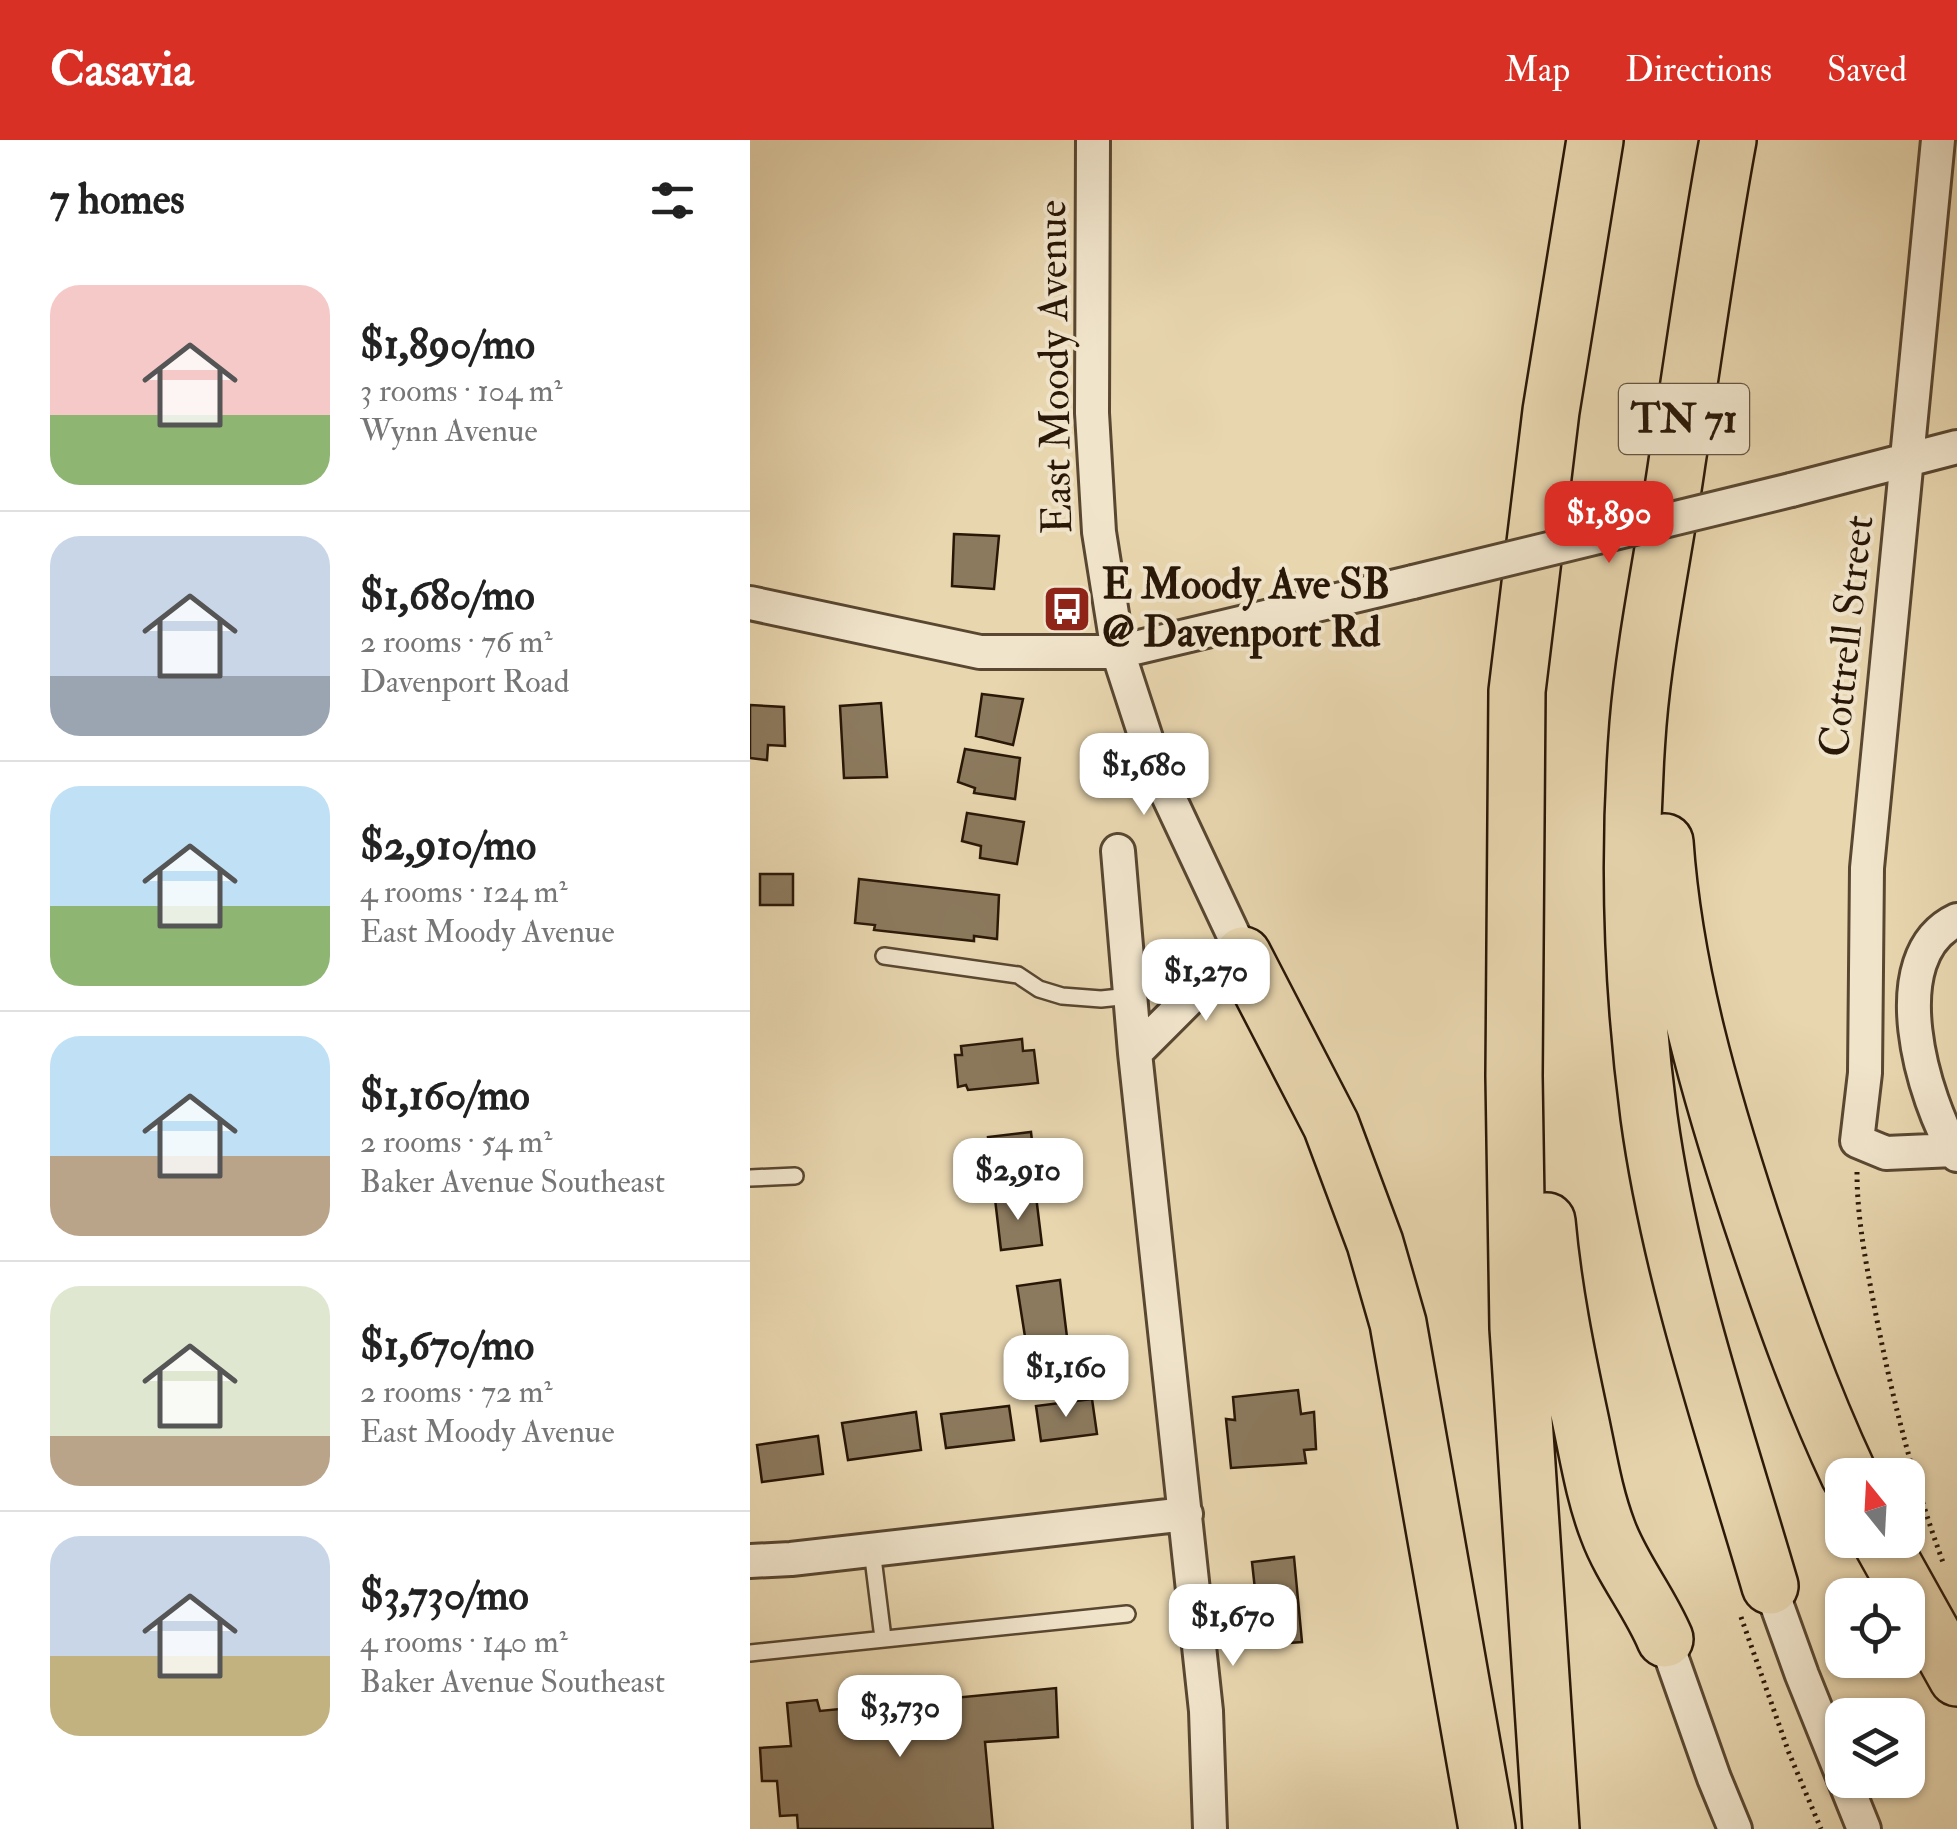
<!DOCTYPE html>
<html lang="en">
<head>
<meta charset="utf-8">
<style>
	body { margin:0; font-family:"IM FELL Double Pica",serif; background:#f6f6f6; color:#222; height:100vh; display:flex; flex-direction:column; font-size:38px; white-space:nowrap }
	* { box-sizing:border-box; margin:0 }
	p { font-size:32px; color:#767676 }
	.icon { flex:none; width:55px; height:55px; fill:none; stroke:currentColor; stroke-width:2; stroke-linecap:round; stroke-linejoin:round }
	.map { position:relative; flex:1; overflow:hidden }
	.panel { display:flex; flex-direction:column; background:#fff; width:750px }
	.panel>* { flex:none }
	.needle { width:65px; rotate:342deg }
	.buttons { position:absolute; left:1075px; top:1318px; display:grid; gap:20px }
	.buttons a { display:grid; place-items:center; width:100px; height:100px; border-radius:20px; background:#fff; box-shadow:0 2px 8px #0004; font-size:50px }
	.price { position:absolute; translate:-50% -85px; padding:0 22px; border-radius:20px; background:#fff; color:#222; font-size:32px; line-height:65px; filter:drop-shadow(0 2px 5px #0008) }
	.price::after { content:''; position:absolute; left:50%; top:60px; width:30px; height:22px; margin-left:-15px; background:inherit; clip-path:polygon(0 0,100% 0,50% 100%) }
	.price.current { background:#d93025; color:#fff }
	ul { padding:0; list-style:none }
	li { display:flex; align-items:center; gap:30px; height:250px; padding:0 50px }
	li+li { border-top:2px solid #e0e0e0 }
	li span { display:grid; place-items:center; flex:none; width:280px; height:200px; border-radius:30px; color:#555 }
	li>.icon { margin-inline-start:auto }
	span .icon { width:120px; height:120px; fill:#fffc; stroke-width:1 }
	li b { font-size:42px }
	h2 { display:flex; justify-content:space-between; align-items:center; height:120px; padding:0 50px; font-size:42px }
	header { display:flex; align-items:center; gap:60px; box-sizing:border-box; height:140px; padding:0 50px; background:#d93025; color:#fff }
	header strong { font-size:48px }
	nav { display:flex; gap:55px; margin-inline-start:auto; font-size:35px }
	main { display:flex; flex:1; min-height:0 }
	.map>svg:first-child { display:block }
	.building { fill:#8c7a5e; stroke:#291707; stroke-width:2.5 }
	.lines { fill:none; stroke-linecap:round; stroke-linejoin:round }
	.service-casing { stroke:#594731; stroke-width:20 }
	.minor-casing { stroke:#594731; stroke-width:38 }
	.motorway-casing { stroke:#291707; stroke-width:60 }
	.path { stroke:#291707; stroke-width:5; stroke-dasharray:2.5 5; stroke-linecap:butt }
	.service { stroke:#f0e4cb; stroke-width:15 }
	.minor { stroke:#f0e4cb; stroke-width:32 }
	.motorway { stroke:#e8d6af; stroke-width:55 }
	.minor-bridge-casing { stroke:#594731; stroke-width:38; stroke-linecap:butt }
	.minor-bridge { stroke:#f0e4cb; stroke-width:32 }
	.labels { text-anchor:middle; dominant-baseline:central; stroke-width:8; stroke-linejoin:round; paint-order:stroke }
	.shield { fill:#f0e4cb; stroke:#655442; stroke-width:2.5 }
	.shield-label { font-size:40px; font-weight:bold; fill:#291707 }
	.street-label { font-size:42px; fill:#291707; stroke:#f0e4cb }
	.poi-label { font-size:42px; font-weight:bold; fill:#291707; stroke:#f0e4cb; text-anchor:start }
</style>
</head>
<body>
<header>
<strong>Casavia</strong>
<nav><a>Map</a><a>Directions</a><a>Saved</a></nav>
</header>
<main>
<section class="panel">
<h2>7 homes<svg class="icon" aria-label="filters" viewBox="0 0 24 24"><path d="M4 7h16M4 17h16"/><circle cx="9" cy="7" r="2"/><circle cx="15" cy="17" r="2"/></svg></h2>
<ul>
<li><span style="background:linear-gradient(#f6c9c9 65%,#8fb573 0)"><svg class="icon" aria-label="home" viewBox="0 0 24 24"><path d="M3 11l9-7 9 7M6 9v11h12V9"/></svg></span><div><b>$1,890/mo</b><p>3 rooms · 104 m²</p><p>Wynn Avenue</p></div></li>
<li><span style="background:linear-gradient(#c9d6e8 70%,#9aa5b1 0)"><svg class="icon" aria-label="home" viewBox="0 0 24 24"><path d="M3 11l9-7 9 7M6 9v11h12V9"/></svg></span><div><b>$1,680/mo</b><p>2 rooms · 76 m²</p><p>Davenport Road</p></div></li>
<li><span style="background:linear-gradient(#bfe0f5 60%,#8fb573 0)"><svg class="icon" aria-label="home" viewBox="0 0 24 24"><path d="M3 11l9-7 9 7M6 9v11h12V9"/></svg></span><div><b>$2,910/mo</b><p>4 rooms · 124 m²</p><p>East Moody Avenue</p></div></li>
<li><span style="background:linear-gradient(#bfe0f5 60%,#b9a48a 0)"><svg class="icon" aria-label="home" viewBox="0 0 24 24"><path d="M3 11l9-7 9 7M6 9v11h12V9"/></svg></span><div><b>$1,160/mo</b><p>2 rooms · 54 m²</p><p>Baker Avenue Southeast</p></div></li>
<li><span style="background:linear-gradient(#dfe7d0 75%,#b9a48a 0)"><svg class="icon" aria-label="home" viewBox="0 0 24 24"><path d="M3 11l9-7 9 7M6 9v11h12V9"/></svg></span><div><b>$1,670/mo</b><p>2 rooms · 72 m²</p><p>East Moody Avenue</p></div></li>
<li><span style="background:linear-gradient(#c9d6e8 60%,#c2b280 0)"><svg class="icon" aria-label="home" viewBox="0 0 24 24"><path d="M3 11l9-7 9 7M6 9v11h12V9"/></svg></span><div><b>$3,730/mo</b><p>4 rooms · 140 m²</p><p>Baker Avenue Southeast</p></div></li>
</ul>
</section>
<div class="map">
<svg width="1207" height="1689" viewBox="0 0 1207 1689">
	<rect width="100%" height="100%" fill="#e8d6af"/>
	<filter id="stains"><feTurbulence type="fractalNoise" baseFrequency=".002" numOctaves="4"/><feColorMatrix values="0 0 0 0 .2 0 0 0 0 .09 0 0 0 0 .02 0 0 0 .5 -.17"/></filter>
	<radialGradient id="worn" r=".72"><stop offset=".6" stop-color="#630" stop-opacity="0"/><stop offset="1" stop-color="#630" stop-opacity=".3"/></radialGradient>
	<path class="building" d="M204 394 249 396 244 449 202 446Z
		M232 554 273 559 263 605 226 596Z
		M131 563 137 637 94 638 90 566Z
		M0 565 34 567 35 606 18 605 17 620 0 618Z
		M215 609 270 618 265 659 224 653 225 648 208 642Z
		M217 673 274 682 267 724 230 718 231 706 212 701Z
		M10 734H43V765H10Z
		M109 739 249 755 247 799 224 796V801L124 790 125 785 105 783Z
		M272 899 273 911 284 910 288 943 218 950 216 945 208 947 205 915H212L211 906Z
		M281 992 287 1045 243 1049 238 997Z
		M286 1056 292 1105 251 1110 245 1059Z
		M310 1140 317 1197 276 1203 267 1146Z
		M548 1250 551 1274 564 1272 566 1309 554 1310 556 1323 481 1328 476 1279 485 1280 483 1257Z
		M342 1259 347 1294 291 1301 286 1266Z
		M259 1266 264 1300 196 1308 191 1274Z
		M166 1272 171 1310 98 1320 92 1283Z
		M68 1296 73 1334 12 1342 7 1305Z
		M544 1417 552 1502 511 1505 502 1422Z
		M306 1548 308 1597 235 1602 243 1689H48L47 1675 30 1676 27 1641H12L10 1608 41 1606 37 1563 67 1560 70 1571Z"/>
	<g class="lines">
		<g class="service-casing">
			<path id="service" d="M134 816 268 835 289 849 312 856 351 859 380 856
				M0 1038 45 1036
				M122 1410 133 1498
				M0 1513 377 1474"/>
		</g>
		<g class="minor-casing">
			<path id="minor" d="M343 0 342 273 349 392 368 512 407 632 493 815 460 838 385 913
				M1188 0 1117 728 1115 933 1107 1001 1136 1013 1204 1010
				M1041 350 1207 307
				M0 463 230 512H368L663 442
				M368 711 385 913 456 1571 460 1689
				M1207 780C1130 816 1173 960 1207 1015
				M0 1421 41 1419 436 1374
				M1020 1446 1052 1535 1114 1689
				M915 1499 964 1638 985 1689"/>
		</g>
		<g class="motorway-casing">
			<path id="motorway" d="M978 0C958 107 944 214 927 322 915 407 895 499 888 584 878 713 882 849 899 977 921 1137 975 1292 1020 1446
				M915 702C924 831 961 957 1001 1079 1030 1166 1060 1252 1099 1335
				M493 815 581 985 625 1103 648 1183 737 1689
				M797 1081C803 1148 816 1213 830 1278 838 1315 844 1355 858 1391 872 1429 899 1461 915 1499
				M1130 1400 1207 1538
				M801 1689 768 1188 764 936 767 551 801 271 845 0"/>
		</g>
		<path class="path" d="M1107 1032C1107 1079 1116 1123 1125 1170 1142 1257 1163 1341 1194 1425
			M991 1477 1039 1613 1071 1689"/>
		<use href="#service" class="service"/>
		<use href="#minor" class="minor"/>
		<use href="#motorway" class="motorway"/>
		<g class="minor-bridge-casing">
			<path id="minor-bridge" d="M663 442 1041 350"/>
		</g>
		<use href="#minor-bridge" class="minor-bridge"/>
	</g>
	<defs>
		<g id="bus-square" transform="scale(2.5)"><rect x="-9" y="-9" width="18" height="18" rx="4" fill="#8f2418" stroke="#f0e4cb"/><path d="M-5-6H5V4H4V6H2V4H-2V6H-4V4H-5ZM-3.5-4V0h7V-4ZM-3.5 1.2v1.5H-2V1.2ZM2 1.2v1.5H3.5V1.2Z" fill="#fff"/></g>
	</defs>
	<g fill-rule="evenodd">
		<use href="#bus-square" x="317" y="469"/>
	</g>
	<g class="labels">
		<rect class="shield" x="869" y="244" width="130" height="70" rx="8"/>
		<g class="shield-label">
			<text x="934" y="279">TN 71</text>
		</g>
		<g class="street-label">
			<text transform="translate(305 227) rotate(-91)">East Moody Avenue</text>
			<text transform="translate(1097 496) rotate(-84)">Cottrell Street</text>
		</g>
		<g class="poi-label">
			<text x="352" y="445">E Moody Ave SB<tspan x="352" dy="48">@ Davenport Rd</tspan></text>
		</g>
	</g>
	<rect width="100%" height="100%" filter="url(#stains)"/>
	<rect width="100%" height="100%" fill="url(#worn)"/>
</svg>
<div class="buttons">
<a><svg class="needle" viewBox="-14 -14 28 28"><path d="M0-13l5 13h-10z" fill="#e53935"/><path d="M0 13l5-13h-10z" fill="#767676"/></svg></a>
<a><svg class="icon" aria-label="locate" viewBox="0 0 24 24"><circle cx="12" cy="12" r="6"/><path d="M12 2v4M12 18v4M2 12h4M18 12h4"/></svg></a>
<a><svg class="icon" aria-label="layers" viewBox="0 0 24 24"><path d="M12 4l9 5-9 5-9-5zM3 14l9 5 9-5"/></svg></a>
</div>
<b class="price current" style="left:859px;top:426px">$1,890</b>
<b class="price" style="left:394px;top:678px">$1,680</b>
<b class="price" style="left:456px;top:884px">$1,270</b>
<b class="price" style="left:268px;top:1083px">$2,910</b>
<b class="price" style="left:316px;top:1280px">$1,160</b>
<b class="price" style="left:483px;top:1529px">$1,670</b>
<b class="price" style="left:150px;top:1620px">$3,730</b>
</div>
</main>
</body>
</html>
